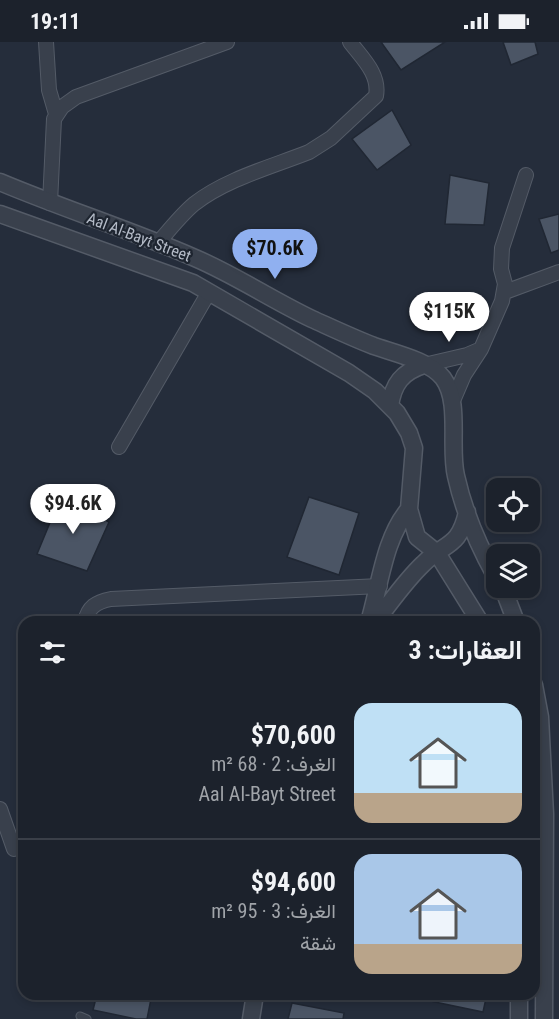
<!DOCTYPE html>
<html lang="ar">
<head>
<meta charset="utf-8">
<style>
	body { margin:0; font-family:"Roboto Condensed",Vazirmatn,sans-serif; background:#292f38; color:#f1f3f6; direction:rtl; height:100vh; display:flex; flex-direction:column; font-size:22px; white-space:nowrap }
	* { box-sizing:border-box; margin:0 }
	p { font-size:20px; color:#a0a4a9 }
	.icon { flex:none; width:33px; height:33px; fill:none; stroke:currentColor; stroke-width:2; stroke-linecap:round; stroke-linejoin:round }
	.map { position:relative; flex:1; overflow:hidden; direction:ltr }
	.panel { position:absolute; left:18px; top:574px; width:522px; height:384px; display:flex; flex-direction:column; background:#1c222c; border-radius:18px; box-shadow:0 3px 9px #0003,0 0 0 2px #3a3f48; direction:rtl }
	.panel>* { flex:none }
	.controls { position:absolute; left:486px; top:436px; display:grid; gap:12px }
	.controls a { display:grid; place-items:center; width:54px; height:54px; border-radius:12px; background:#1c222c; box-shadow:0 3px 9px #0003,0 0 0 2px #3a3f48; font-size:30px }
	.price { position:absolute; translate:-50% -51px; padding:0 14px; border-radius:21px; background:#fff; color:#222; font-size:20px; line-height:39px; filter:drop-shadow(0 2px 3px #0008) }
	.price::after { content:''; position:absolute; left:50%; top:36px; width:18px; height:14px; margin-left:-9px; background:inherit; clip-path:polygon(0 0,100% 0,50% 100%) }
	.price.selected { background:#90b0f0; color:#111 }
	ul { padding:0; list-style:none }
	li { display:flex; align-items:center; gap:18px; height:150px; padding:0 18px }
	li+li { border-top:2px solid #3a3f48 }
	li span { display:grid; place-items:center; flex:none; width:168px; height:120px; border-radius:18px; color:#555 }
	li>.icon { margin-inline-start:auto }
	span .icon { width:72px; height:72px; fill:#fffc; stroke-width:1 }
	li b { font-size:26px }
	h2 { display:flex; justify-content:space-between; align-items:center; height:72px; padding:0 18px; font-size:26px }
	.status { display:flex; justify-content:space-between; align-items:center; height:42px; padding:0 30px; background:#1c222c; direction:ltr }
	.status svg { height:16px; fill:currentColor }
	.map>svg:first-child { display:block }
	.building { fill:#4b5565; stroke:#202733; stroke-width:1.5 }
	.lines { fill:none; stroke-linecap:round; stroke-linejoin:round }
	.service-casing { stroke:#545b67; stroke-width:9 }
	.minor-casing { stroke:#545b67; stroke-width:16 }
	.tertiary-casing { stroke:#545b67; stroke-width:19 }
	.service { stroke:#39404c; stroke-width:7 }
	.minor { stroke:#39404c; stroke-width:14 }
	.tertiary { stroke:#39404c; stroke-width:16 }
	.labels { text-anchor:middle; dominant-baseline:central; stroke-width:4.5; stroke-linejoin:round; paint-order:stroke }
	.street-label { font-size:16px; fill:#b4bbc7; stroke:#1e2530 }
</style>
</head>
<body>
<div class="status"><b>19:11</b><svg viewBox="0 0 49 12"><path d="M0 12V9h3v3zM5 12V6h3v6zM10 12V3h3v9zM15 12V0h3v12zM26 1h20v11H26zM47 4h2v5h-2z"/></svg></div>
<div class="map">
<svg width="559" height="977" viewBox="0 0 559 977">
	<rect width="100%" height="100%" fill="#252d3b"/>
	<path class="building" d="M381 0H445L401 28Z
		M503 0H535L538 12 511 23Z
		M392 68 411 103 377 128 352 97Z
		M450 133 489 141 484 183 445 182Z
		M559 172V208L551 211 539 177Z
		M61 454 109 480 87 529 37 512Z
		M309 455 359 471 339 533 287 515Z
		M97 952H152L147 977H136L93 968Z
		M432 952H487L483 970 430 959Z
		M292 961 344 971 343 977H288Z"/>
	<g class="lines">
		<g class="service-casing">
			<path id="service" d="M80 974 87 977"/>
		</g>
		<g class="minor-casing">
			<path id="minor" d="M46 0 49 48 56 72
				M50 161 54 77 62 65 76 55 227 0
				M159 200C170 187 181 173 194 162 226 137 271 125 309 110L331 96 376 54C380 32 362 16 350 0
				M505 250 559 230
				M424 323 467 313 481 307
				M452 361 464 333 481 307 502 259 505 242 501 227 502 206 526 133
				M119 405 209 250
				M85 580C88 565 96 560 111 557L380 544
				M0 767 14 807"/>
		</g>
		<g class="tertiary-casing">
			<path id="tertiary" d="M0 140C64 167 131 188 195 216 235 233 272 258 312 277 332 286 353 296 374 304 394 311 430 319 443 336 461 360 449 405 456 434 464 470 478 503 496 535
				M0 172 193 241 349 331 375 349 397 371 409 391 414 406 409 467 417 495 437 511 480 580
				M390 364C393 342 402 330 424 323
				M503 546 516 580
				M369 580C380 544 384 496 409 467
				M375 580C391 560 405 539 423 522 444 500 459 507 467 470
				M534 643 540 675 545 772 544 977
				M251 977 255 952
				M519 977V952"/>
		</g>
		<use href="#service" class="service"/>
		<use href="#minor" class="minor"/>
		<use href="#tertiary" class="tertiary"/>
	</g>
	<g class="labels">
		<g class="street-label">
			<text transform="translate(139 195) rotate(21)">Aal Al-Bayt Street</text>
		</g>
	</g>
</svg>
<div class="controls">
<a><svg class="icon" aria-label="locate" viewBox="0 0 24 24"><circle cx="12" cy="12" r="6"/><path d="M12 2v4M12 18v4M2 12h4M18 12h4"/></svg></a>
<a><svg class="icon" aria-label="layers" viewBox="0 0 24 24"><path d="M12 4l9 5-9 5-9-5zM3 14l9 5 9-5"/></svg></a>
</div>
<b class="price selected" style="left:275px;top:238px">$70.6K</b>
<b class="price" style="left:449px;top:301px">$115K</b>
<b class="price" style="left:73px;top:493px">$94.6K</b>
<section class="panel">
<h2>العقارات: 3<svg class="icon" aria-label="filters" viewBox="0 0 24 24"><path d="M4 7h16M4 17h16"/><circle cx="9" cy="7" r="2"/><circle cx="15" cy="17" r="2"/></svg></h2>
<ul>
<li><span style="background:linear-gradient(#bfe0f5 75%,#b9a48a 0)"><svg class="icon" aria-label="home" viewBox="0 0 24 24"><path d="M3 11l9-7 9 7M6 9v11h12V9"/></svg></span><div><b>$70,600</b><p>الغرف: 2 · 68 m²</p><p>Aal Al-Bayt Street</p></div></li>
<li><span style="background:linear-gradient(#a9c7e8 75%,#b9a48a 0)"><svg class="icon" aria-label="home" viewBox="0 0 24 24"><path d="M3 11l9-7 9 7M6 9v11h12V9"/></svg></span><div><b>$94,600</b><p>الغرف: 3 · 95 m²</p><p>شقة</p></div></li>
</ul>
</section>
</div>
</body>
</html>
